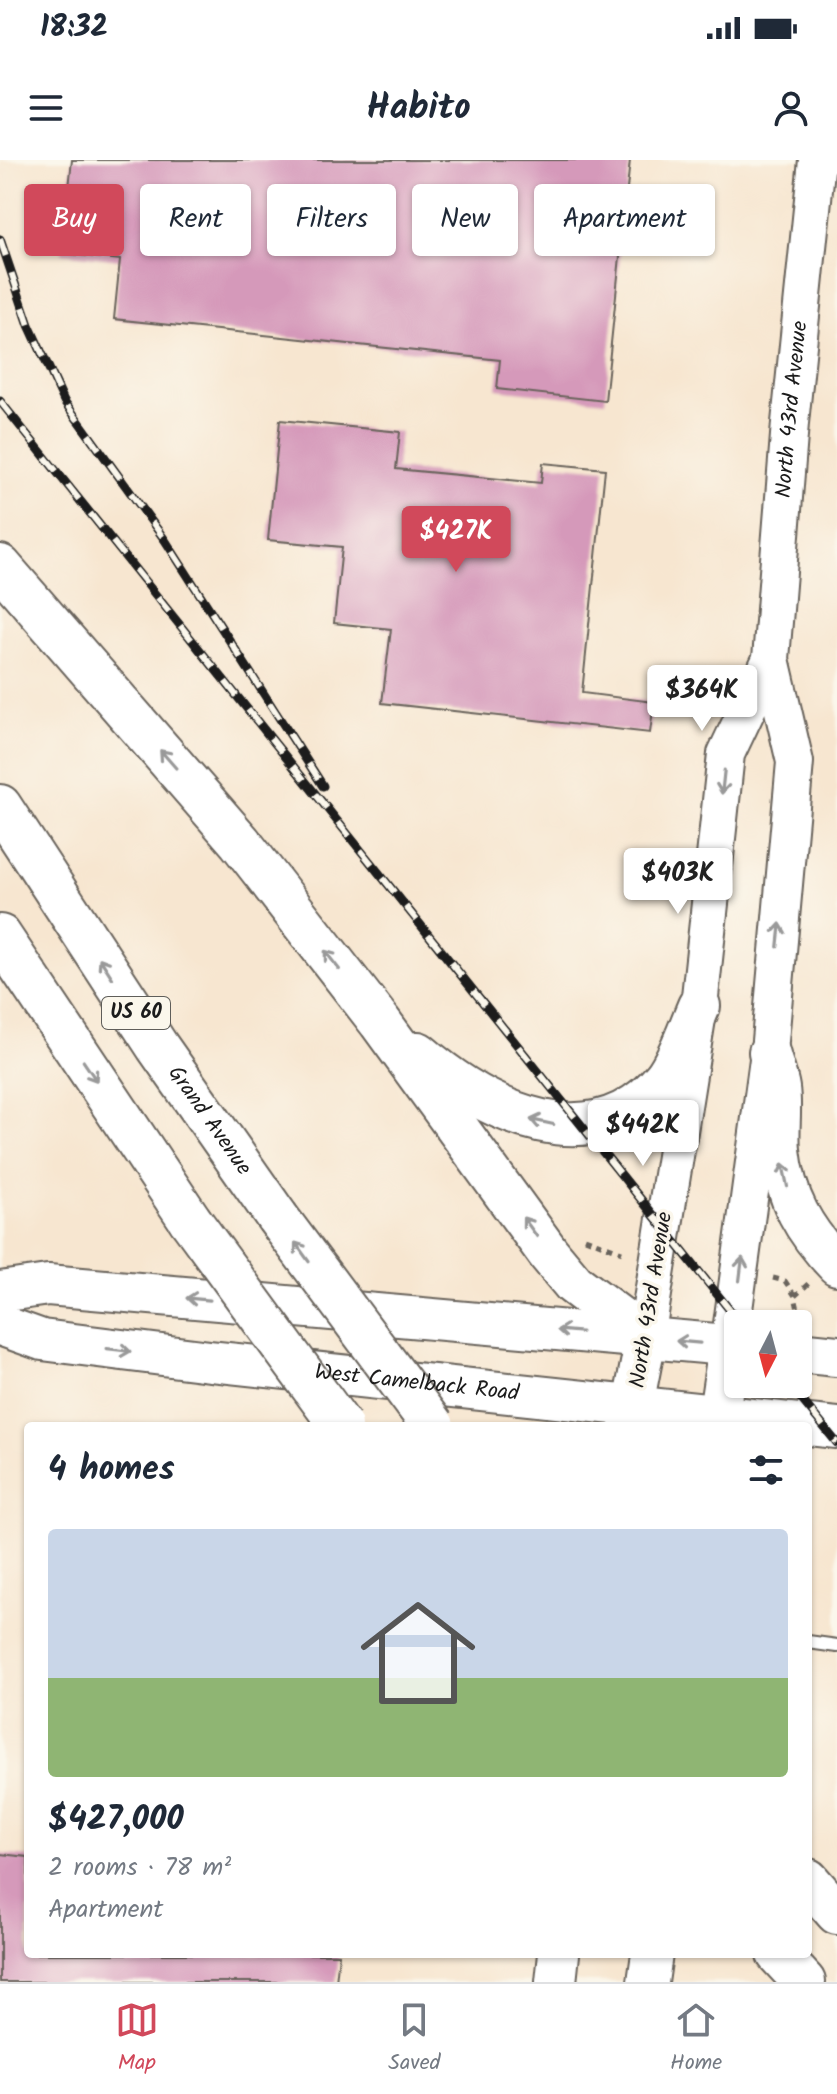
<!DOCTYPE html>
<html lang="en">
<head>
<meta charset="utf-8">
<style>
	body { margin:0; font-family:Kalam,sans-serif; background:#f6f6f7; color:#1f2937; height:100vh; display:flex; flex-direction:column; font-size:30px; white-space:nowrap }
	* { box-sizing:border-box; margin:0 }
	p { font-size:26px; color:#747a83 }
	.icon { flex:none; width:44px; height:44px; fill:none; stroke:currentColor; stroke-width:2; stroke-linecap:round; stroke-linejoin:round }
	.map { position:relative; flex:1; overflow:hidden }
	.side { position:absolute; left:24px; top:1262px; width:788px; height:536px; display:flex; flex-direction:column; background:#fff; border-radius:8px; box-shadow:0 2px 6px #0004 }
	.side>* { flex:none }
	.top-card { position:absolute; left:24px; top:24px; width:790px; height:72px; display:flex; gap:16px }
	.needle { width:52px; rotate:186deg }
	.tools { position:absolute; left:724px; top:1150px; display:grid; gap:16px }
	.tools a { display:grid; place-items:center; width:88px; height:88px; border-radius:8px; background:#fff; box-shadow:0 2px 6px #0004; font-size:40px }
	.price { position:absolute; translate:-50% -68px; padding:0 18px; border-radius:8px; background:#fff; color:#222; font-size:26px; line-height:52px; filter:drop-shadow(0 2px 4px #0008) }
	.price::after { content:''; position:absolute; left:50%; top:48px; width:24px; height:18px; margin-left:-12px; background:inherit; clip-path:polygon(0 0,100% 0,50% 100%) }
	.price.active { background:#d1495b; color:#fff }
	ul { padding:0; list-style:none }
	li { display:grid; align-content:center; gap:16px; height:424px; padding:0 24px }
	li+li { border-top:2px solid #e0e1e3 }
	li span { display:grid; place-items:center; height:248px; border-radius:8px; color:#555 }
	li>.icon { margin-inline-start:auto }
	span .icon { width:144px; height:144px; fill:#fffc; stroke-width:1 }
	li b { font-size:34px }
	h2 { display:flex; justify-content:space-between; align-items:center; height:96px; padding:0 24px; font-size:34px }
	.pill { padding:0 28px; border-radius:8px; background:#fff; box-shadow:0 2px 6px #0004; font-size:28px; line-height:72px }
	.pill.active { background:#d1495b; color:#fff }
	.status { display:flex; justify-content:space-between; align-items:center; height:56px; padding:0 40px; background:#fff; direction:ltr }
	.status svg { height:22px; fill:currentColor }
	header { display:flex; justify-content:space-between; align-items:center; height:104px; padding:0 24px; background:#fff; font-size:36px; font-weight:700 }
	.tabs { display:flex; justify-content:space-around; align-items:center; height:112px; border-top:2px solid #e0e1e3; background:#fff; font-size:22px; color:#747a83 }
	.tabs a { display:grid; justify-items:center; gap:4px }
	.tabs .active { color:#d1495b }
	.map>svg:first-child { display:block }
	.building { fill:#d599ba }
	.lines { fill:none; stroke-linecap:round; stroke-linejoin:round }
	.service-casing { stroke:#69635b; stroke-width:16 }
	.secondary-casing { stroke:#69635b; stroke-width:40 }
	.primary-casing { stroke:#69635b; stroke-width:44 }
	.trunk-casing { stroke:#69635b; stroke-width:46 }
	.path { stroke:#69635b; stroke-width:5; stroke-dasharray:6 6; stroke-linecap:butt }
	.service { stroke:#fff; stroke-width:12 }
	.secondary { stroke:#fff; stroke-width:36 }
	.primary { stroke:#fff; stroke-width:40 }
	.trunk { stroke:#fff; stroke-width:42 }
	.rail-casing { stroke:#1c1c1c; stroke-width:9 }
	.rail { stroke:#fbf7ec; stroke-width:6; stroke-dasharray:18; stroke-linecap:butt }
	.trunk-bridge-casing { stroke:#69635b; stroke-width:46; stroke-linecap:butt }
	.trunk-bridge { stroke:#fff; stroke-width:42 }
	.oneway { stroke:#999 }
	.labels { text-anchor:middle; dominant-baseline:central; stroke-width:7; stroke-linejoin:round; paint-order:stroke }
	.shield { fill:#fbf7ec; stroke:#5f5e5a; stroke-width:2 }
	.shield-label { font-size:20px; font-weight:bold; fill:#1c1c1c }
	.street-label { font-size:22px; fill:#1c1c1c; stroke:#fbf7ec }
</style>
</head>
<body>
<div class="status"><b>18:32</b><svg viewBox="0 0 49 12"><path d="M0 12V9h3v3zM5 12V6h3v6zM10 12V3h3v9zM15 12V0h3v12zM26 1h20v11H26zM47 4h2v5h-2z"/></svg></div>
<header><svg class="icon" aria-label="menu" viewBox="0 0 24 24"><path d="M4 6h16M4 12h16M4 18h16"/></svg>Habito<svg class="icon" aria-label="person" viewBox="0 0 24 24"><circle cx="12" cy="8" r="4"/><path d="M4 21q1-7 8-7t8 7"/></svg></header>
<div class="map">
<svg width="837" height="1822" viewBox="0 0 837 1822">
	<rect width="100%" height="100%" fill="#fbf7ec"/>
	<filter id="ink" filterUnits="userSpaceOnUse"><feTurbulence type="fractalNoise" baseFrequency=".0125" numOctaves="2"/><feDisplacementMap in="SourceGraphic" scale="16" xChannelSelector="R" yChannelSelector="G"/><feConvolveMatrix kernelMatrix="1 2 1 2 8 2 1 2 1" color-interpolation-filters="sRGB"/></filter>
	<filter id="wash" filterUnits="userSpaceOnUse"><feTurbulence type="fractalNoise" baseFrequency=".006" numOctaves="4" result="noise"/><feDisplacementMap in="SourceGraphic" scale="32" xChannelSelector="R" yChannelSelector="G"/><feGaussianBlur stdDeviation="1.8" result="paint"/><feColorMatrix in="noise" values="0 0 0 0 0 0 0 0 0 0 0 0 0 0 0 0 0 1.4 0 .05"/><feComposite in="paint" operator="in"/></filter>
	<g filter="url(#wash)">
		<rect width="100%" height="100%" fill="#f7e6d0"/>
		<g id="blocks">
			<path class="building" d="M72 0H630L605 241 497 229 500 200 114 159 120 100 62 93Z
				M280 260 400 272 396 309 541 323 543 303 605 309 582 533 654 542 650 573 382 543 391 469 334 463 342 387 268 380Z
				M0 1694 28 1697V1794H339L336 1822H0Z"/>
		</g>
	</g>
	<g filter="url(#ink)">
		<use href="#blocks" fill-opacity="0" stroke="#69635b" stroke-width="2"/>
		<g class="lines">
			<g class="service-casing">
				<path id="service" d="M808 1482 837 1486"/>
			</g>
			<g class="secondary-casing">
				<g id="secondary">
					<path d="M646 1178 699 846 726 594 771 499"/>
					<path id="s1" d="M729 1186 769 892 795 602 771 499 790 263 817 0"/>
				</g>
			</g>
			<g class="primary-casing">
				<g id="primary">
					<path d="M769 892C772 904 777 916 779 928 782 948 778 970 780 990 785 1038 804 1071 837 1105"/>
					<path d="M0 1132 48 1125 738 1186"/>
					<path id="s2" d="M0 1165 42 1180 210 1201 837 1268"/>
					<path d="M798 1192 837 1196"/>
					<path d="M629 1266 646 1178"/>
					<path d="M717 1266 729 1186"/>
					<path d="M556 1822 559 1794"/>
					<path d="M648 1822 652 1794"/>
				</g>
			</g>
			<g class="trunk-casing">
				<g id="trunk">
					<path d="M0 406 240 682 380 862 549 1094 574 1124 646 1178"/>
					<path id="s3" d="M0 646 157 886 277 1057"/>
					<path d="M0 776 190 1060"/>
					<path d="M418 893C487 952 594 1006 665 918 680 898 689 869 699 846"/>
					<path d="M808 1720 837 1753"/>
					<path d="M778 1794 804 1822"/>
				</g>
			</g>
			<path class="path" d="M585 1078 622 1092
				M773 1118 785 1121 795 1136 800 1159
				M795 1136 809 1123"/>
			<use href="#service" class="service"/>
			<use href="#secondary" class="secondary"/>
			<use href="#primary" class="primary"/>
			<use href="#trunk" class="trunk"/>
			<g class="rail-casing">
				<path id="rail" d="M0 79 29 165 64 241 165 380 323 626
					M0 241 741 1164
					M789 1224 837 1283"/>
			</g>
			<use href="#rail" class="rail"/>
			<g class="trunk-bridge-casing">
				<path id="trunk-bridge" d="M277 1057 433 1266
					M190 1060 341 1266"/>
			</g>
			<use href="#trunk-bridge" class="trunk-bridge"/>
		</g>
		<defs><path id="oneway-shaft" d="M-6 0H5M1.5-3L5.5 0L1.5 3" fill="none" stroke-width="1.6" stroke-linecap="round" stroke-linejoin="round" transform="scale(2)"/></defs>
		<g class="oneway">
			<use href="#oneway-shaft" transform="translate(168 599) rotate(-131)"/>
			<use href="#oneway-shaft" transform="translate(723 622) rotate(96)"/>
			<use href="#oneway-shaft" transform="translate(779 775) rotate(-84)"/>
			<use href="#oneway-shaft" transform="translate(332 800) rotate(-128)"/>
			<use href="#oneway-shaft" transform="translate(106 808) rotate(-123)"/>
			<use href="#oneway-shaft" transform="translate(90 911) rotate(56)"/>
			<use href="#oneway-shaft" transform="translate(542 962) rotate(-168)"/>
			<use href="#oneway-shaft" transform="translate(785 1015) rotate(-102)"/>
			<use href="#oneway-shaft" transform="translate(530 1067) rotate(-126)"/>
			<use href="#oneway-shaft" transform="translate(302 1092) rotate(-126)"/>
			<use href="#oneway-shaft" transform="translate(741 1109) rotate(-83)"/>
			<use href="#oneway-shaft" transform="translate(198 1139) rotate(-175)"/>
			<use href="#oneway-shaft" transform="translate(569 1171) rotate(-175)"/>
			<use href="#oneway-shaft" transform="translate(688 1182) rotate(-175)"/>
			<use href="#oneway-shaft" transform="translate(119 1190) rotate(7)"/>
		</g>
	</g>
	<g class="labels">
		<rect class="shield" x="102" y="837" width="68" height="32" rx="6"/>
		<g class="shield-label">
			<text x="136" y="853">US 60</text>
		</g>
		<g class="street-label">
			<text stroke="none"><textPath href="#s1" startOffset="944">North 43rd Avenue</textPath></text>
			<text stroke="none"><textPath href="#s3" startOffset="378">Grand Avenue</textPath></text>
			<text transform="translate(652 1140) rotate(-81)">North 43rd Avenue</text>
			<text stroke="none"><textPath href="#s2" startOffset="422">West Camelback Road</textPath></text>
		</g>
	</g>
</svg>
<div class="tools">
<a><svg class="needle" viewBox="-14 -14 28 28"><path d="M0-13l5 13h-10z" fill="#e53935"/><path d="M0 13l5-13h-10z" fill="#747a83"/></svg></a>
</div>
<b class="price active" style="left:456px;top:414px">$427K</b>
<b class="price" style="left:702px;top:573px">$364K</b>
<b class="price" style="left:678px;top:756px">$403K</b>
<b class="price" style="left:643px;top:1008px">$442K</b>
<div class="top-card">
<a class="pill active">Buy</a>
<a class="pill">Rent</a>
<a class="pill">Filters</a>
<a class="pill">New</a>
<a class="pill">Apartment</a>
</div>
<section class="side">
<h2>4 homes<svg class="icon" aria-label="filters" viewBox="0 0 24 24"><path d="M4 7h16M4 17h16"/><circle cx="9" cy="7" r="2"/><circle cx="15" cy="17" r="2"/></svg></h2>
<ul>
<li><span style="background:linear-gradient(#c9d6e8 60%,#8fb573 0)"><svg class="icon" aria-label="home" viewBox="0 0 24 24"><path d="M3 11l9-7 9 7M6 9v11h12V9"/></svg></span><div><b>$427,000</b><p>2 rooms · 78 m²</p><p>Apartment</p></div></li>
</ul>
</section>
</div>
<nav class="tabs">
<a class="active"><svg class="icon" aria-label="map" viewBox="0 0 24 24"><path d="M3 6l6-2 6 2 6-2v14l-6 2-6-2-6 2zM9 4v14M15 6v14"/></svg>Map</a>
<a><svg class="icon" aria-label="saved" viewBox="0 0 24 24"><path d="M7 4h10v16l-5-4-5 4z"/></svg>Saved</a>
<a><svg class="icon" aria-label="home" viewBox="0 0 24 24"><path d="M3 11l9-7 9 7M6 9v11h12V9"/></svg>Home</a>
</nav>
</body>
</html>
